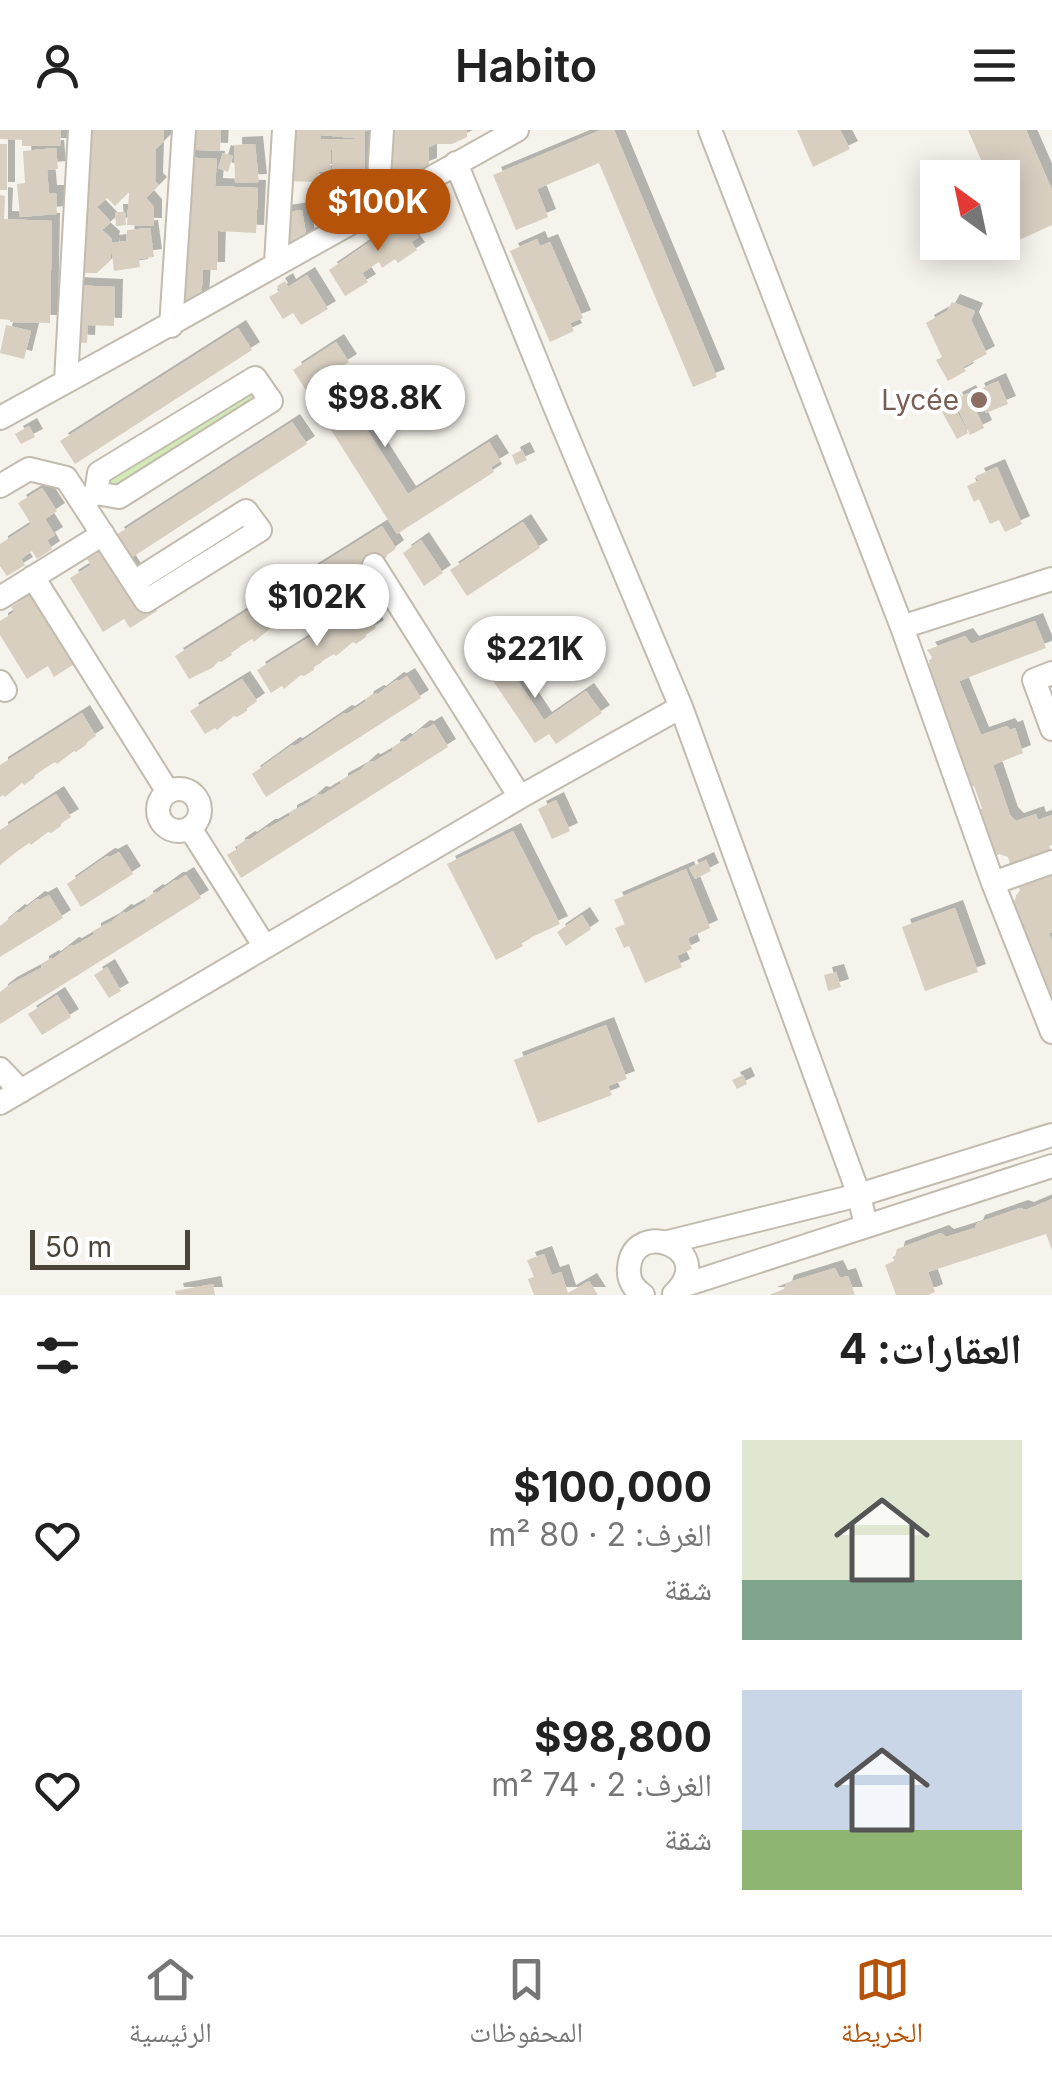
<!DOCTYPE html>
<html lang="ar">
<head>
<meta charset="utf-8">
<style>
	body { margin:0; font-family:Inter,"Noto Naskh Arabic",sans-serif; background:#f2f2f2; color:#222; direction:rtl; height:100vh; display:flex; flex-direction:column; font-size:38px; white-space:nowrap }
	* { box-sizing:border-box; margin:0 }
	p { font-size:32px; color:#767676 }
	.icon { flex:none; width:55px; height:55px; fill:none; stroke:currentColor; stroke-width:2; stroke-linecap:round; stroke-linejoin:round }
	.map { position:relative; height:1165px; overflow:hidden; direction:ltr }
	.panel { display:flex; flex-direction:column; background:#fff; flex:1 }
	.panel>* { flex:none }
	.needle { width:65px; rotate:327deg }
	.controls { position:absolute; left:920px; top:30px; display:grid; gap:20px }
	.controls a { display:grid; place-items:center; width:100px; height:100px; border-radius:0px; background:#fff; box-shadow:0 5px 25px #0003; font-size:50px }
	.scale { position:absolute; left:30px; bottom:25px; width:160px; box-sizing:border-box; padding-left:10px; border:5px solid #4b4439; border-top:0; font-size:28px; line-height:35px; white-space:nowrap; color:#4b4439; -webkit-text-stroke:8px #fff; paint-order:stroke }
	.price { position:absolute; translate:-50% -85px; padding:0 22px; border-radius:35px; background:#fff; color:#222; font-size:32px; line-height:65px; filter:drop-shadow(0 2px 5px #0008) }
	.price::after { content:''; position:absolute; left:50%; top:60px; width:30px; height:22px; margin-left:-15px; background:inherit; clip-path:polygon(0 0,100% 0,50% 100%) }
	.price.active { background:#b45309; color:#fff }
	ul { padding:0; list-style:none }
	li { display:flex; align-items:center; gap:30px; height:250px; padding:0 30px }
	li span { display:grid; place-items:center; flex:none; width:280px; height:200px; border-radius:0px; color:#555 }
	li>.icon { margin-inline-start:auto }
	span .icon { width:120px; height:120px; fill:#fffc; stroke-width:1 }
	li b { font-size:42px }
	h2 { display:flex; justify-content:space-between; align-items:center; height:120px; padding:0 30px; font-size:42px }
	header { display:flex; justify-content:space-between; align-items:center; height:130px; padding:0 30px; background:#fff; font-size:45px; font-weight:600 }
	.dock { display:flex; justify-content:space-around; align-items:center; height:140px; border-top:2px solid #e0e0e0; background:#fff; font-size:28px; color:#767676 }
	.dock a { display:grid; justify-items:center; gap:5px }
	.dock .active { color:#b45309 }
	.map>svg:first-child { display:block }
	.green { fill:#d2eab5 }
	.building { fill:#d8cfc1; filter:url(#shadow) }
	.lines { fill:none; stroke-linecap:round; stroke-linejoin:round }
	.street-casing { stroke:#c2bbae; stroke-width:26 }
	.street { stroke:#fff; stroke-width:22 }
	.education-dot { fill:#8d6e63; stroke:#fff; stroke-width:4 }
	.labels { text-anchor:middle; dominant-baseline:central; stroke-width:8; stroke-linejoin:round; paint-order:stroke }
	.education-label { font-size:28px; fill:#785e54; stroke:#fff; text-anchor:end }
</style>
</head>
<body>
<header><svg class="icon" aria-label="menu" viewBox="0 0 24 24"><path d="M4 6h16M4 12h16M4 18h16"/></svg>Habito<svg class="icon" aria-label="person" viewBox="0 0 24 24"><circle cx="12" cy="8" r="4"/><path d="M4 21q1-7 8-7t8 7"/></svg></header>
<div class="map">
<svg width="1052" height="1165" viewBox="0 0 1052 1165">
	<defs>
		<filter id="shadow"><feDropShadow dx="8" dy="-8" stdDeviation="0" flood-color="#0004"/></filter>
	</defs>
	<rect width="100%" height="100%" fill="#f6f3ec"/>
	<path class="green" d="M249 262 254 270 113 357 108 349Z"/>
	<path class="building" d="M0 0H61L60 16H22V10L0 9Z
		M77 0H164V11L156 19 155 51 159 55 146 68 154 77V96L127 95 129 62 115 76 107 68 97 77 111 92 102 100 112 109 111 113 126 111 127 100 150 98 154 127 139 129 140 137 114 141 111 116V130L97 143H73Z
		M178 0H221L220 21 177 19Z
		M283 0H365L364 9 321 5V9H365L364 81H321V43L332 44V20H331L330 42H319L318 52 283 51Z
		M388 0H467V7L452 14H436L429 17V36L416 41 405 42V47L389 54Z
		M601 0H614L717 247 693 257 599 33 537 59 548 87 516 100 493 45Z
		M797 0H840L850 19 813 37Z
		M968 0H1026L1052 60V95L1017 111 1002 78V48H989Z
		M0 14H7V60H0Z
		M255 14 259 52 235 53 234 15Z
		M56 18 58 39 47 40 49 63H56L57 84 20 87 17 54 25 53 23 21Z
		M223 23 233 26 228 42 218 38Z
		M178 27 217 29 215 56 258 58 256 103 218 101 217 140H203L201 173 171 172Z
		M0 65 5 66 4 89 52 91 50 193 10 192V190L0 189Z
		M302 80 308 116 280 120 274 84Z
		M415 81 423 94 415 100 419 107 411 112 417 120 398 133 395 129 382 138 379 132 362 143 368 152 345 166 329 140Z
		M115 82H125L126 95 116 96Z
		M537 109 540 116 550 112 583 188 570 193 574 201 550 212 510 121Z
		M307 145 328 179 301 195 293 183 283 189 269 167 280 161 277 156 285 151 288 157Z
		M72 155 115 157 114 196 88 195 87 213 69 212Z
		M952 172 975 181 971 190 987 224 963 237 966 241 948 251 936 230 942 227 926 193 947 181Z
		M6 195 31 201 24 229 0 223Z
		M238 198 252 220 75 334 60 311Z
		M336 212 349 232 331 243 408 364 489 312 501 331 491 337 494 342 397 404 293 240Z
		M998 251 1008 274 986 283 976 261Z
		M968 263 984 298 970 305 954 270Z
		M952 272 968 303 957 309 940 278Z
		M292 292 307 314 131 428 116 405Z
		M29 296 35 307 21 314 15 304Z
		M522 320 527 330 516 335 512 325Z
		M997 337 1022 394 1005 402 999 390 990 394 979 369 974 372 967 356 978 351 976 346Z
		M42 358 57 381 45 389 55 405 47 410 52 419 37 429 32 421 21 429 25 435 7 446 0 436V414L31 394 18 373Z
		M523 392 540 418 467 466 450 440Z
		M382 396 396 418 387 425 386 428 357 447 355 445 344 451 336 457 335 460 325 467 323 465 306 479 304 477 293 483 284 489 283 492 273 499 271 498 254 512 252 509 231 522 232 525 221 532 219 531 212 538 189 549 175 526Z
		M421 410 443 443 424 456 403 423Z
		M115 412 157 481 130 498 124 489 103 502 70 448 91 435 87 429Z
		M39 459 82 529 54 547 48 536 27 549 0 505V491L14 482 11 477Z
		M361 475 376 498 366 504V507L356 514 353 512 336 526 334 524 314 536V540L304 546 301 545 284 559 282 556 271 563 257 540Z
		M1035 491 1046 518 959 551 981 605 1007 596 1010 600 1015 598 1023 623 993 635 1010 685 1016 691 1036 684 1038 690 1052 685V715L1049 716 1051 720 1010 734 1008 727 999 724 994 727 978 683 982 678 974 656 968 657 947 609 953 605 921 538 928 536 932 527 927 520 965 506 971 514Z
		M490 509 544 590 586 561 602 583 556 614 549 604 535 613 473 521Z
		M407 546 421 568 266 667 252 644 292 615 295 616 344 583 347 584 365 572 366 569 376 563 378 564 396 550 399 551Z
		M242 549 257 571 247 578V581L237 587 234 586 217 600 215 598 205 604 190 581Z
		M82 583 96 606 87 612 86 615 76 622 74 621 57 634 55 632 44 639 35 645 34 648 24 655 22 653 5 667 3 665 0 667V635Z
		M434 594 448 617 241 748 227 725 237 719V716L247 709 249 710 267 697H270L289 686V683L308 673 318 664 322 665 340 654V651L360 640 370 631 373 632 392 621V618L402 611 405 612 422 598 426 599Z
		M56 664 71 687 61 693V696L51 703 48 702 31 715 29 713 19 720 0 735V700Z
		M556 670 570 701 552 709 538 679Z
		M513 701 560 794 521 812 523 816 496 830 447 734Z
		M119 722 133 744 81 777 67 754 107 726 110 727Z
		M706 730 711 741 695 749 689 738Z
		M686 739 710 798 688 808 692 819 677 826 682 837 645 853 629 816 624 818 615 798 625 794 614 770Z
		M1052 744V802L1049 803 1052 811V887L1008 773 1014 771 1020 760 1018 757Z
		M186 745 201 768 0 894V862L9 855 41 838V834L51 828 53 829 71 815 74 816 93 805V801L112 791 123 782 126 783 145 772V769L155 762 157 763 175 750H178Z
		M49 765 63 788 0 827V796L17 782 19 783 37 769 40 770Z
		M955 778 978 842 925 861 902 797Z
		M582 785 591 799 566 816 557 802Z
		M107 837 121 861 109 868 94 845Z
		M836 842 841 857 828 861 824 845Z
		M57 865 71 887 42 905 28 884Z
		M606 895 627 949 608 956 612 965 538 993 514 930Z
		M743 945 747 954 737 959 732 950Z
		M1052 1069V1120L1046 1104 928 1142 935 1162 928 1165H896L885 1135 894 1131 897 1119 941 1103 946 1107 975 1098 977 1093 1020 1078 1026 1080Z
		M544 1124 552 1145 561 1142 568 1163 589 1151 598 1165H534L528 1149 534 1147 527 1130Z
		M835 1138 840 1148 848 1146 855 1165H769L784 1159 786 1153Z
		M213 1154 215 1165H176L175 1161Z"/>
	<g class="lines">
		<g class="street-casing">
			<path id="street" d="M710 0 902 497 993 753 1052 902
				M377 79 382 0
				M276 133 284 0
				M171 196 184 0
				M66 251 80 0
				M0 288C173 193 346 97 517 0
				M0 356 29 339 66 348 146 471 260 400 246 381 134 452
				M82 372 96 363 99 343 255 248 271 271 119 367 96 363
				M374 435 520 667
				M33 447 168 662
				M0 468 103 404
				M902 497 1052 449
				M1052 543 1034 550 1052 599
				M0 552 5 560
				M681 577 859 1065 866 1096
				M158 680a21 21 0 1 1 42 0a21 21 0 1 1-42 0Z
				M190 698 265 817
				M993 753 1052 732
				M0 939 21 961
				M0 973 520 667 681 577 555 277 456 33
				M668 1112 859 1065 1052 1005
				M682 1156 1052 1036
				M643 1165C634 1159 628 1150 629 1139 632 1085 720 1120 674 1164"/>
		</g>
		<use href="#street" class="street"/>
	</g>
	<circle class="education-dot" cx="979" cy="270" r="10"/>
	<g class="labels">
		<g class="education-label">
			<text x="959" y="270">Lycée</text>
		</g>
	</g>
</svg>
<div class="controls">
<a><svg class="needle" viewBox="-14 -14 28 28"><path d="M0-13l5 13h-10z" fill="#e53935"/><path d="M0 13l5-13h-10z" fill="#767676"/></svg></a>
</div>
<div class="scale">50 m</div>
<b class="price active" style="left:378px;top:124px">$100K</b>
<b class="price" style="left:385px;top:320px">$98.8K</b>
<b class="price" style="left:317px;top:519px">$102K</b>
<b class="price" style="left:535px;top:571px">$221K</b>
</div>
<section class="panel">
<h2>العقارات: 4<svg class="icon" aria-label="filters" viewBox="0 0 24 24"><path d="M4 7h16M4 17h16"/><circle cx="9" cy="7" r="2"/><circle cx="15" cy="17" r="2"/></svg></h2>
<ul>
<li><span style="background:linear-gradient(#dfe7d0 70%,#7fa58c 0)"><svg class="icon" aria-label="home" viewBox="0 0 24 24"><path d="M3 11l9-7 9 7M6 9v11h12V9"/></svg></span><div><b>$100,000</b><p>الغرف: 2 · 80 m²</p><p>شقة</p></div><svg class="icon" aria-label="heart" viewBox="0 0 24 24"><path d="M12 20l-8-8c-3-5 5-10 8-4 3-6 11-1 8 4z"/></svg></li>
<li><span style="background:linear-gradient(#c9d6e8 70%,#8fb573 0)"><svg class="icon" aria-label="home" viewBox="0 0 24 24"><path d="M3 11l9-7 9 7M6 9v11h12V9"/></svg></span><div><b>$98,800</b><p>الغرف: 2 · 74 m²</p><p>شقة</p></div><svg class="icon" aria-label="heart" viewBox="0 0 24 24"><path d="M12 20l-8-8c-3-5 5-10 8-4 3-6 11-1 8 4z"/></svg></li>
</ul>
</section>
<nav class="dock">
<a class="active"><svg class="icon" aria-label="map" viewBox="0 0 24 24"><path d="M3 6l6-2 6 2 6-2v14l-6 2-6-2-6 2zM9 4v14M15 6v14"/></svg>الخريطة</a>
<a><svg class="icon" aria-label="saved" viewBox="0 0 24 24"><path d="M7 4h10v16l-5-4-5 4z"/></svg>المحفوظات</a>
<a><svg class="icon" aria-label="home" viewBox="0 0 24 24"><path d="M3 11l9-7 9 7M6 9v11h12V9"/></svg>الرئيسية</a>
</nav>
</body>
</html>
